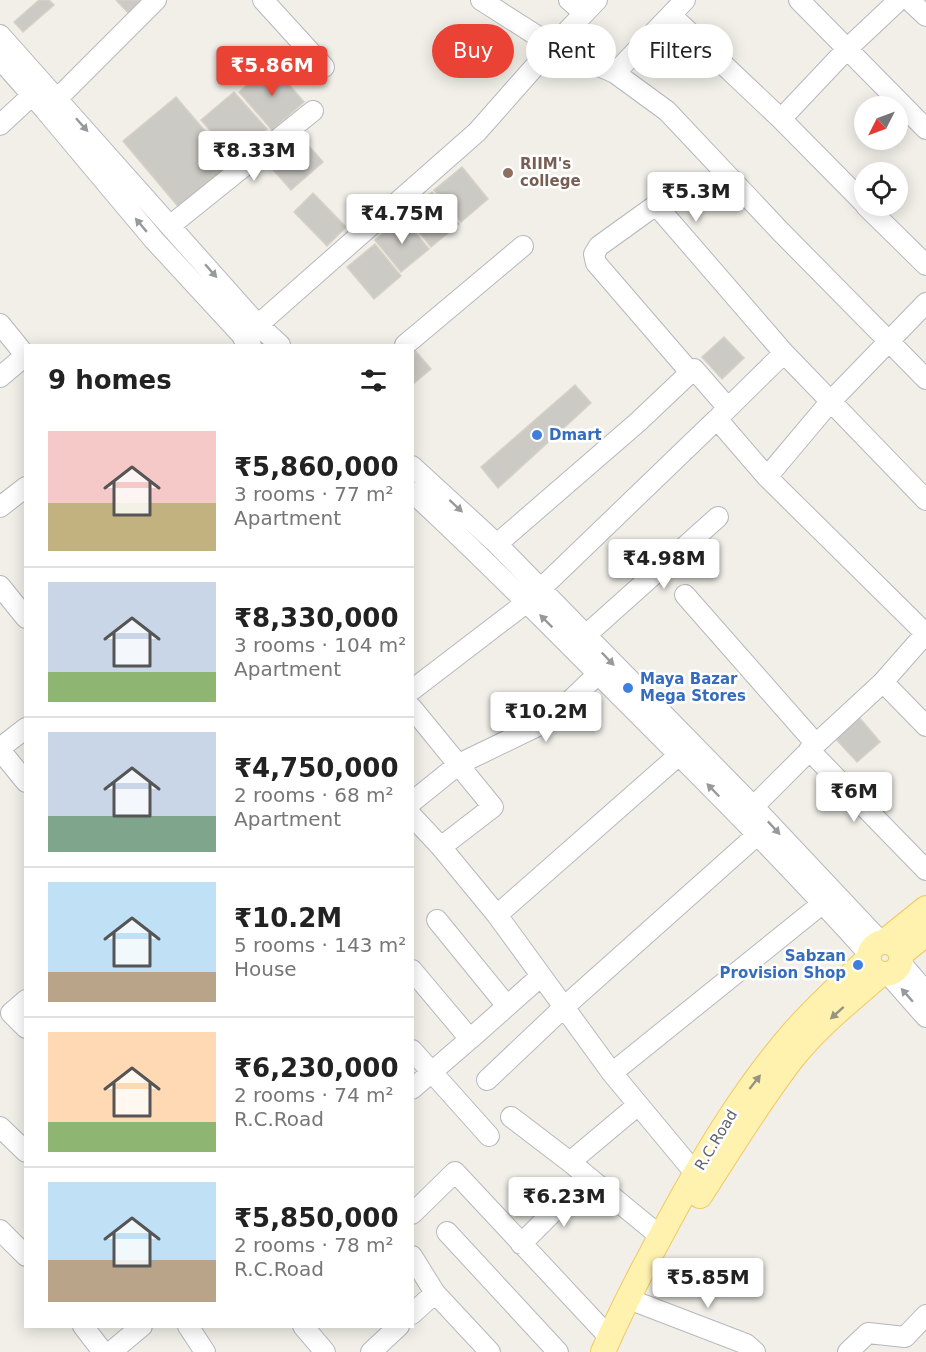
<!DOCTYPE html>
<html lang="en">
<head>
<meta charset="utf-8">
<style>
	body { margin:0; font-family:"DejaVu Sans",sans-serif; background:#f6f6f6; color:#222; height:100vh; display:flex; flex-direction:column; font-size:22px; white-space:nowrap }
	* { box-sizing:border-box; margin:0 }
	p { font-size:20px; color:#767676 }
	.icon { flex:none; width:33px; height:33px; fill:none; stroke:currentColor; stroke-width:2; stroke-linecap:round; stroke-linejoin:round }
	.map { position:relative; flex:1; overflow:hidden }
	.panel { position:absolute; left:24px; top:344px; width:390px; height:984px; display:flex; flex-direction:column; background:#fff; border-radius:0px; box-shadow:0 3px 15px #0003 }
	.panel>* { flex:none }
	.guide { position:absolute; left:432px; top:24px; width:404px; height:54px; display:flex; gap:12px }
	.needle { width:39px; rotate:228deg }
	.buttons { position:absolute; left:854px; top:96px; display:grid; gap:12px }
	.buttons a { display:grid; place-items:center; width:54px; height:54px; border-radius:50%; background:#fff; box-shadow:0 3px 15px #0003; font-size:30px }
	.price { position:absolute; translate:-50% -51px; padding:0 14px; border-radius:6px; background:#fff; color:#222; font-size:20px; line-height:39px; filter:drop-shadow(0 2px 3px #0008) }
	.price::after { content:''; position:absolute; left:50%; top:36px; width:18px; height:14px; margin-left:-9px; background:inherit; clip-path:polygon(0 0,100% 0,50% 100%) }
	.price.selected { background:#ea4335; color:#fff }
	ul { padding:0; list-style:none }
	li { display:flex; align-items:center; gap:18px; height:150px; padding:0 24px }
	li+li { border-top:2px solid #e0e0e0 }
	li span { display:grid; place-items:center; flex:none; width:168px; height:120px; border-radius:0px; color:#555 }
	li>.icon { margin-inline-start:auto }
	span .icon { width:72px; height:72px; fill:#fffc; stroke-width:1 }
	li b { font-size:26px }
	h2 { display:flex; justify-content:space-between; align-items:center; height:72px; padding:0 24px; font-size:26px }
	.tag { padding:0 21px; border-radius:27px; background:#fff; box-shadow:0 3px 15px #0003; font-size:21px; line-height:54px }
	.tag.selected { background:#ea4335; color:#fff }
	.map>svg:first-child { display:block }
	.building { fill:#cccac5; stroke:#d6d1c6; stroke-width:1.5 }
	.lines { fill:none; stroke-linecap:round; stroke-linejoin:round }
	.minor-casing { stroke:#b5b8bc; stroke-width:22 }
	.major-casing { stroke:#f2c960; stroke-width:26 }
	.minor { stroke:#fff; stroke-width:20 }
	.major { stroke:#fff2af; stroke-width:24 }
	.oneway { fill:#979a9d }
	.oneway2 { fill:#979581 }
	.education-dot { fill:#8d6e63; stroke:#fff; stroke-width:2 }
	.shop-dot { fill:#3f7fe0; stroke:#fff; stroke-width:2 }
	.labels { text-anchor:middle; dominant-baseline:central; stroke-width:5; stroke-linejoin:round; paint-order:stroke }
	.education-label { font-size:15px; font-weight:bold; fill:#785e54; stroke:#fff; text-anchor:start }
	.shop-label { font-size:15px; font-weight:bold; fill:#366cbe; stroke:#fff; text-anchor:start }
	.street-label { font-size:15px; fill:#5f6368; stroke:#fff }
</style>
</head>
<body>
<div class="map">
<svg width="926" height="1352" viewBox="0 0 926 1352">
	<rect width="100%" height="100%" fill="#f1efe8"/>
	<path class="building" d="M39 0H49L54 5 23 32 14 22Z
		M116 0H151L133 18Z
		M271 64 304 102 272 130 239 92Z
		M234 92 267 129 234 157 201 120Z
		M176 97 234 165 181 210 123 141Z
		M300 136 323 162 291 190 268 164Z
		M462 167 488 199 461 222 434 190Z
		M432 192 459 224 431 247 405 215Z
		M313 193 346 227 327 246 294 212Z
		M402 217 429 249 401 272 375 240Z
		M375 244 401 276 374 299 347 267Z
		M724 337 744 358 722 379 702 357Z
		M412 347 431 369 412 385Z
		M575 385 591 403 498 488 481 467Z
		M858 716 880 742 857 762 834 737Z"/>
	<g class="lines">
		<g class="minor-casing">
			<path id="minor" d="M263 0 324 67
				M481 0 553 46 615 73 667 111 781 232 926 379
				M569 0 584 13
				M799 0 926 129
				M909 0 926 16
				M671 15 781 119 864 203
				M0 35 258 325 280 345
				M0 59 45 110 154 240 251 345
				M615 73 685 0
				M50 106 156 0
				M781 119 848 48 899 0
				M0 125 41 87
				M866 206 926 265
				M171 225 313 111
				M926 303 830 402 767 477 926 634
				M0 324 26 356
				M243 338 477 132 553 46 597 0
				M405 345 523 246
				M690 372 596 263 594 254 599 246 656 205 784 353
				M0 377 25 356
				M720 416 784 353 926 500
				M412 466 497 544 754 807 881 942
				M412 492C484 558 551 627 620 696 704 780 789 865 869 954
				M0 507 26 487
				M497 544 638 422 694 369 728 408
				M0 586 26 618
				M685 595 816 744
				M586 635 718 517
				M883 682 926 726
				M412 690 527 602 717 419 767 477
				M412 708 493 807 441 847
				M0 748 26 728
				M0 750 26 782
				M809 750 926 870
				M412 802 459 764 550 720 598 674
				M745 815 816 744 883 682 926 633
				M412 816 441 847 497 915 612 1073 705 1185
				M497 915 679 755
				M437 920 507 1006
				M901 963 926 992
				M412 970 470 1039 541 976
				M888 974 926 1017
				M26 1000 11 1013 26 1028
				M412 1050 489 1136
				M612 1073 823 903
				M487 1080 563 1008 757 835
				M412 1089 470 1039
				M511 1117 570 1162 660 1236
				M0 1127 26 1152
				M570 1162 638 1105
				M412 1214 455 1172 610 1338
				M0 1230 26 1256
				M447 1232 558 1352
				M521 1244 580 1185
				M412 1256 435 1293 412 1314
				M435 1293 490 1352
				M639 1303 746 1344 755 1352
				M83 1326 103 1352
				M188 1326 205 1352
				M303 1326 325 1352
				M111 1352 142 1326
				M371 1352 399 1326
				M848 1352 868 1333 905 1337 926 1315"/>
		</g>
		<g class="major-casing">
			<path id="major" d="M885 941 926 908
				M869 958a16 16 0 1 1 32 0a16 16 0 1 1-32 0Z
				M901 954 926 934
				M700 1196C730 1150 758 1103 792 1059 817 1027 850 1001 881 974
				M603 1352C626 1299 654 1248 682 1197 714 1140 748 1085 791 1035 815 1007 842 983 869 958"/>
		</g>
		<use href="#minor" class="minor"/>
		<use href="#major" class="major"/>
	</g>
	<defs><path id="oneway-solid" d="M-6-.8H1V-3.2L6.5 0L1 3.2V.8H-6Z" transform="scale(1.5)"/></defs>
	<g class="oneway">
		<use href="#oneway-solid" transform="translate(82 125) rotate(48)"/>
		<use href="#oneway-solid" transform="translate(141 225) rotate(-130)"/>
		<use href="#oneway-solid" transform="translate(211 271) rotate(49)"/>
		<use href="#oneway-solid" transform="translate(456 506) rotate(43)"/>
		<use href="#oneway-solid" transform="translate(546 621) rotate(-135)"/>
		<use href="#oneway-solid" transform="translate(608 659) rotate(46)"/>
		<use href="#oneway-solid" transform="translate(713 790) rotate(-134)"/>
		<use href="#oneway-solid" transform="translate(774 828) rotate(47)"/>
		<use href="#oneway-solid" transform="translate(907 995) rotate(-131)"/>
	</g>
	<g class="oneway2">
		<use href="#oneway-solid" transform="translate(837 1013) rotate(138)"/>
		<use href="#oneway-solid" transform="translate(755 1082) rotate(-52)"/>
	</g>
	<circle class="education-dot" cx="508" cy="173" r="6"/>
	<g class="shop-dot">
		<circle cx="537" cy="435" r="6"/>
		<circle cx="628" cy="688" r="6"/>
		<circle cx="858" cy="965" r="6"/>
	</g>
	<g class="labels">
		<g class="education-label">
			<text x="520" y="164">RIIM's<tspan x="520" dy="17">college</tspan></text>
		</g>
		<g class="shop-label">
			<text x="549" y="435">Dmart</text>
			<text x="640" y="679">Maya Bazar<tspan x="640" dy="17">Mega Stores</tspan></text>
			<text x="846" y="956" text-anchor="end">Sabzan<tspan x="846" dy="17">Provision Shop</tspan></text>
		</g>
		<g class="street-label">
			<text transform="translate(716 1140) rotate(-59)">R.C.Road</text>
		</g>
	</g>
</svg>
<div class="buttons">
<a><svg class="needle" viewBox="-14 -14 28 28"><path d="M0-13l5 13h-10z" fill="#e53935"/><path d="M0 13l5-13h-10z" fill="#767676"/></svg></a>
<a><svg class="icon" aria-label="locate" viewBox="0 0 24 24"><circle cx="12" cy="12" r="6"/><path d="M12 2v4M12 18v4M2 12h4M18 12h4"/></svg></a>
</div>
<b class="price selected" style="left:272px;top:97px">₹5.86M</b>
<b class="price" style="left:254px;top:182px">₹8.33M</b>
<b class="price" style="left:696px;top:223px">₹5.3M</b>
<b class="price" style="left:402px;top:245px">₹4.75M</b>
<b class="price" style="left:664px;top:590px">₹4.98M</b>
<b class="price" style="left:546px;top:743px">₹10.2M</b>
<b class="price" style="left:854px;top:823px">₹6M</b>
<b class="price" style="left:564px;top:1228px">₹6.23M</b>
<b class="price" style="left:708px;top:1309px">₹5.85M</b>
<div class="guide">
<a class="tag selected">Buy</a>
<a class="tag">Rent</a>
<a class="tag">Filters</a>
</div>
<section class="panel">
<h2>9 homes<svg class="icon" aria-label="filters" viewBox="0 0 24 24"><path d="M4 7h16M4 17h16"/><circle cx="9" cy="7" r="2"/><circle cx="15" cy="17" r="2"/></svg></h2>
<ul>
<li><span style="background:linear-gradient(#f6c9c9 60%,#c2b280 0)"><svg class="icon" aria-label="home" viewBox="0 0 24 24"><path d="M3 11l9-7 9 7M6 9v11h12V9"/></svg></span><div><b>₹5,860,000</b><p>3 rooms · 77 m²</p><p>Apartment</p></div></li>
<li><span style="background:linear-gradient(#c9d6e8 75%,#8fb573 0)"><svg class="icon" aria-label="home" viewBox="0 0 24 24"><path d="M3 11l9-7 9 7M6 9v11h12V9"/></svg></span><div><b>₹8,330,000</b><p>3 rooms · 104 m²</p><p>Apartment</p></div></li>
<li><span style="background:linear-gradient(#c9d6e8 70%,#7fa58c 0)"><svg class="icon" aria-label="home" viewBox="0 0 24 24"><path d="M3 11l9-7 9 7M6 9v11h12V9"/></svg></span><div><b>₹4,750,000</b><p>2 rooms · 68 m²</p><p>Apartment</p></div></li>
<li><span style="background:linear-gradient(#bfe0f5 75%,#b9a48a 0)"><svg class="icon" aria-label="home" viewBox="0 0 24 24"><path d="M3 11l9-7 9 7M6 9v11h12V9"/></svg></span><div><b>₹10.2M</b><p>5 rooms · 143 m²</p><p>House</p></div></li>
<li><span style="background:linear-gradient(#ffd9b3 75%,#8fb573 0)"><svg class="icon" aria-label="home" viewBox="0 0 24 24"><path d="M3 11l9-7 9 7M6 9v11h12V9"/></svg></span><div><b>₹6,230,000</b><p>2 rooms · 74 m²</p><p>R.C.Road</p></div></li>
<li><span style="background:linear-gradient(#bfe0f5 65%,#b9a48a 0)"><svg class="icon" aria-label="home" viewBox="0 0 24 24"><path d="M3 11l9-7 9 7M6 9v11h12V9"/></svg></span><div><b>₹5,850,000</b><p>2 rooms · 78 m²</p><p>R.C.Road</p></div></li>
</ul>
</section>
</div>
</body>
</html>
